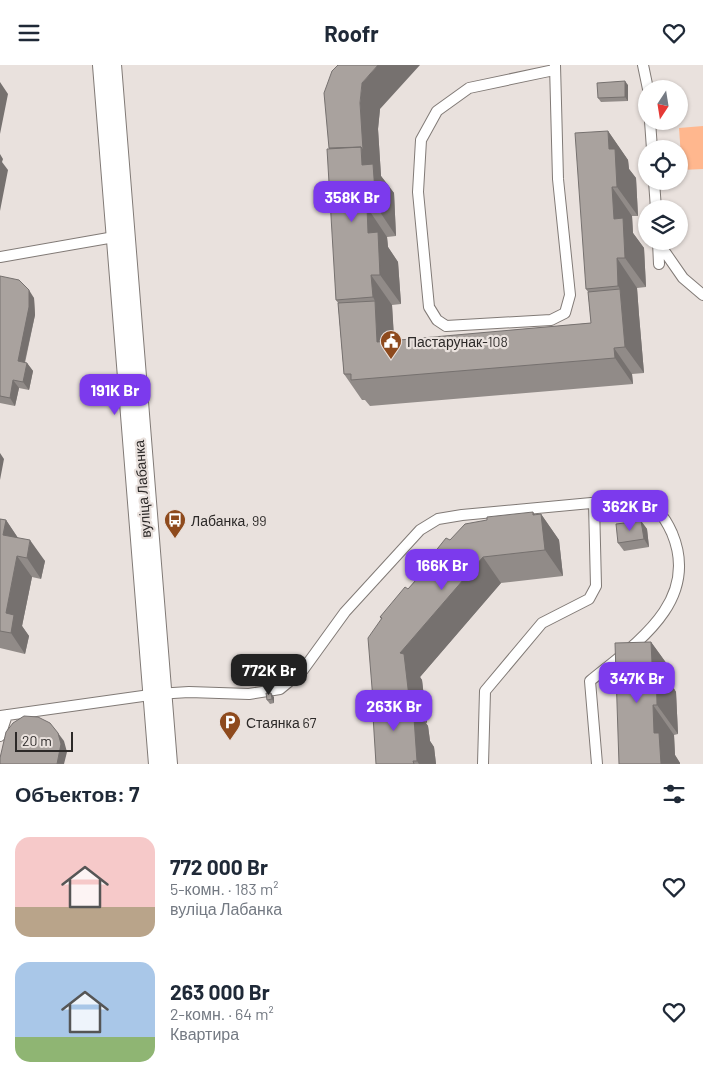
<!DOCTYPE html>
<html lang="ru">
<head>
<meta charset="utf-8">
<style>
	body { margin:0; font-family:Barlow,sans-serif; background:#f2f2f3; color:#1f2937; height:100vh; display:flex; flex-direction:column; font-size:19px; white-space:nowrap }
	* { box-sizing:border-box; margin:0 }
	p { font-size:16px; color:#747a83 }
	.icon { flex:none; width:28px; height:28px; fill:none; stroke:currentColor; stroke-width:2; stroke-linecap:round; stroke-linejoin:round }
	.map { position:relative; height:699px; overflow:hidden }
	.sheet { display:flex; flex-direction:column; background:#fff; flex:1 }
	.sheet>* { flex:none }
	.needle { width:32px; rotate:192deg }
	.fabs { position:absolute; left:638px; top:15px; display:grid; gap:10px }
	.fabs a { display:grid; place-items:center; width:50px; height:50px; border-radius:50%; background:#fff; box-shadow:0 1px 4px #0004; font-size:25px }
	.scale { position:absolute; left:15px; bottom:12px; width:58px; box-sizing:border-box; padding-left:5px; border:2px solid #2c2928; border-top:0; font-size:14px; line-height:18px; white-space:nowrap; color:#2c2928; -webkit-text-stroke:4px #e9e1dd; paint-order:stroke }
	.price { position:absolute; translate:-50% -42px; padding:0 11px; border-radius:10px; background:#7c3aed; color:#fff; font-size:16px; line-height:32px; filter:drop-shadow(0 1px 2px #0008) }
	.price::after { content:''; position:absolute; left:50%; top:30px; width:15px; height:11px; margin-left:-8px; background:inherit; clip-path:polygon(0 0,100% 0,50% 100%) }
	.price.on { background:#222; color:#fff }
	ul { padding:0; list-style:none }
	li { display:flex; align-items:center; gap:15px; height:125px; padding:0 15px }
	li span { display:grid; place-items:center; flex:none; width:140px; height:100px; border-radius:15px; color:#555 }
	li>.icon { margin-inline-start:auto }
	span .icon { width:60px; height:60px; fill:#fffc; stroke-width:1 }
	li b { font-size:21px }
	h2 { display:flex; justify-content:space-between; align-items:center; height:60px; padding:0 15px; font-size:21px }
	header { display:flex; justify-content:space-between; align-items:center; height:65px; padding:0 15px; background:#fff; font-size:22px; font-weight:700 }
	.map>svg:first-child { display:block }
	.green { fill:#ffb78e }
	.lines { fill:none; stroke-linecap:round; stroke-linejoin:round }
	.lane-casing { stroke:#817a76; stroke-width:12 }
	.secondary-casing { stroke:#817a76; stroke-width:30 }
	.lane { stroke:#fff; stroke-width:10 }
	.secondary { stroke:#fff; stroke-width:28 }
	.wall { fill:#918b88 }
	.shaded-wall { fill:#76716f }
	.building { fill:#a9a29e; stroke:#76716f }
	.labels { text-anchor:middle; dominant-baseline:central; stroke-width:4.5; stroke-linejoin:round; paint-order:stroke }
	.poi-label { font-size:14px; fill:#2c2928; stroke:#e9e1dd; text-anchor:start }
	.street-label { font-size:14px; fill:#2c2928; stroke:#e9e1dd }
</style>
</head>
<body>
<header><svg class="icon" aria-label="menu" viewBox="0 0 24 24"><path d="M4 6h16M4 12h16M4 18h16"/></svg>Roofr<svg class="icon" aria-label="heart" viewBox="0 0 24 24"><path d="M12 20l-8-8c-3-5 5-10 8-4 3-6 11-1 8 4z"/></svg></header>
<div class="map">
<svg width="703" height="699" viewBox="0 0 703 699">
	<rect width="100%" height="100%" fill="#e9e1dd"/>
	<path class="green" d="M703 61V104L682 105 679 63Z"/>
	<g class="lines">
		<g class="lane-casing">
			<path id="lane" d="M643 0 648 24
				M554 5 469 23 437 46 421 75 418 127 429 242 437 255 446 261 551 255 565 248 570 230 558 114 555 0
				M650 56 652 84
				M654 116 656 144
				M658 177 683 213 703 230
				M658 177 659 199
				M0 192 120 171
				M0 651 157 629 189 627 249 629 280 624 303 605 345 547 420 465 438 454 462 450 634 434C655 440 663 448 672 468 701 537 635 579 590 616L597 699
				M0 671 7 650
				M483 699 485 626 542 558 589 534 596 521 594 438"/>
		</g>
		<g class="secondary-casing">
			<path id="secondary" d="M107 0 163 699"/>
		</g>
		<use href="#lane" class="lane"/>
		<use href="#secondary" class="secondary"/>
	</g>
	<path class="wall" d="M628 20V36L601 37 598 33Z
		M380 44 378 64 381 111 394 128 396 171 387 172 388 182 398 197 401 239 392 240 394 276 591 258 588 227 586 224 608 66 628 95 629 104 636 113 638 151H632L633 168 644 183 646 222 637 223 639 250 644 308 632 309 633 319 370 341 365 335H362L344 309 338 238 336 235 329 83Z
		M0 211 34 233 35 250 25 298H27L33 306 29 325 19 323 15 341 0 338Z
		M533 447 535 450 541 449 559 475 563 511 501 518 420 612 422 615 427 658H426L428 661 430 676 434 682 436 699H376L373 635 381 554 380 552 408 524 450 475Z
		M0 454 6 455 18 473 45 496 41 514 32 512 22 561 29 571 25 589 0 583Z
		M641 456 647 464 649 482 624 486 618 478Z
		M651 577 672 606 673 622 676 627 678 669 674 670 675 690 680 698 619 699Z
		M274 632V638L270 639 267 635Z"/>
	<path class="shaded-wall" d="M378 0H420L380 44 378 64 381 111 394 128 396 171 376 141 362 100 360 38 362 18Z
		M625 16 628 20V36L625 32Z
		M0 17 8 29 0 69Z
		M608 66 628 95 629 104 636 113 638 151 617 122 609 84Z
		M0 89 3 94 2 97 8 105 0 146Z
		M612 122 632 151 633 168 644 183 646 222 625 193 614 154Z
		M367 142 387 172 388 182 398 197 401 239 380 210 368 168Z
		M617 193 637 223 639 250 644 308 625 282 620 224 618 221Z
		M371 210 392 240 396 303 377 277 375 236 373 232Z
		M29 225 34 233 35 250 23 304 18 296Z
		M614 283 632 309 633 319 615 293Z
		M27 298 33 306 29 325 23 317Z
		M13 315 19 323 15 341 10 333Z
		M0 388 4 394 0 415Z
		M533 447 542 460 541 449 559 475 563 511 545 485Z
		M6 455 20 476 3 470Z
		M641 456 647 464 649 482 644 474Z
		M30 475 45 496 41 514 27 493Z
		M17 491 32 512 22 561 29 571 25 589 11 568 6 548Z
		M483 492 501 518 420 612 422 615 427 658 409 632 400 588Z
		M651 577 672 606 673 622 676 627 678 669 657 640 652 598Z
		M271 628 274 632V638L272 634Z
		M407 632 428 661 430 676 434 682 436 699H419L417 696Z
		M653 640 674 670 675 690 680 698V699H661L654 668Z
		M58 668 64 676 67 687 64 699H57Z"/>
	<path class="building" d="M338 0H378L362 18 360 38 363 85 361 82 329 83 324 28 332 6Z
		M625 16V32L598 33 597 18Z
		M608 66 609 84H615L617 122H612L614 154 623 153 625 193H617L618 221 586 224 575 68Z
		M361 82 362 100 373 99 376 141 367 142 368 168 378 167 380 210H371L373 232 336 235 327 84Z
		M0 211 19 215 29 225V242L18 296 27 298 23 317 13 315 10 333 0 331Z
		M620 224 625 282 614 283 615 293 351 315V309H344L338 238 375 236 377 277 591 258 588 227Z
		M533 447V450L541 449 545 485 483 492 400 588 404 589 409 632H407L373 635 368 573 382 553 380 552 405 522 408 524 424 506 422 503 446 473 450 475 465 459 487 455V452Z
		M0 454 6 455 3 470 30 475 27 493 17 491 6 548 14 550 11 568 0 566Z
		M641 456 644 474 618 478 616 459Z
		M651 577 652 598H656L657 640H653L654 668H659L661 699H619L615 578Z
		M266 628H271L272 634 267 635Z
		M407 632 410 653H414L417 696H413L414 699H376L372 635Z
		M24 651 38 652 50 658 58 668 61 679 57 699H0V693L6 667 13 658Z"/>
	<defs>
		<g id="civic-pin" transform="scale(1.125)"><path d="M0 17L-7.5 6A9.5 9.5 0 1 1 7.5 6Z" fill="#8e4a1d" stroke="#e9e1dd"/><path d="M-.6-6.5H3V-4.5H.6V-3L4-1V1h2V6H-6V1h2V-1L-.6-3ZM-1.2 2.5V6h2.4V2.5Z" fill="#fff"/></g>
		<g id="bus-pin" transform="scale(1.125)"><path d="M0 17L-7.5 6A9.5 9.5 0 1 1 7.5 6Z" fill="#8e4a1d" stroke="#e9e1dd"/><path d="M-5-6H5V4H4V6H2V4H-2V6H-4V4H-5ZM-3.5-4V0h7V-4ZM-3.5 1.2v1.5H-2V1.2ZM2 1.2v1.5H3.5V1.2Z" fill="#fff"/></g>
		<g id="parking-pin" transform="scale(1.125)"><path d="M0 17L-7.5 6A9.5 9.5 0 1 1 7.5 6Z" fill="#8e4a1d" stroke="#e9e1dd"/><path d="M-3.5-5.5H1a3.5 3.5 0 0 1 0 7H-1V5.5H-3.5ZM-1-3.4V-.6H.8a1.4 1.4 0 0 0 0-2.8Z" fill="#fff"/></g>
	</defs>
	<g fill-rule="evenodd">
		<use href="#civic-pin" x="391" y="276"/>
		<use href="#bus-pin" x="175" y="455"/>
		<use href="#parking-pin" x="230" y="657"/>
	</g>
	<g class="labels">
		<g class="poi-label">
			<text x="407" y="276">Пастарунак-108</text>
			<text x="191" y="455">Лабанка, 99</text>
			<text x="246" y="657">Стаянка 67</text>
		</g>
		<g class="street-label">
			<text transform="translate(142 424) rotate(-94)">вуліца Лабанка</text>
		</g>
	</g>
</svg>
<div class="fabs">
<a><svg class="needle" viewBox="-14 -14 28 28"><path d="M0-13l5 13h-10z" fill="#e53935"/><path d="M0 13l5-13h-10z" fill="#747a83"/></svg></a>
<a><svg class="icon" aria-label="locate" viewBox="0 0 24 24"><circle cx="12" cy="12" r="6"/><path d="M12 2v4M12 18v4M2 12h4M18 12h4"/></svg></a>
<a><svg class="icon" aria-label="layers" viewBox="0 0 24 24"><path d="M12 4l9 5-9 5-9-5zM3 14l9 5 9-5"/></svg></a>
</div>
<div class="scale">20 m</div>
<b class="price" style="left:352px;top:158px">358K Br</b>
<b class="price" style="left:115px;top:351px">191K Br</b>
<b class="price" style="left:630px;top:467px">362K Br</b>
<b class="price" style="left:442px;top:526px">166K Br</b>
<b class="price on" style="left:269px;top:631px">772K Br</b>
<b class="price" style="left:637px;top:639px">347K Br</b>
<b class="price" style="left:394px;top:667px">263K Br</b>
</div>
<section class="sheet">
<h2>Объектов: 7<svg class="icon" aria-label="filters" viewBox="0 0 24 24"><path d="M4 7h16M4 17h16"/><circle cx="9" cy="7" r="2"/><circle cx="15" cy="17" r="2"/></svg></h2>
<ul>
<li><span style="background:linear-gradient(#f6c9c9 70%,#b9a48a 0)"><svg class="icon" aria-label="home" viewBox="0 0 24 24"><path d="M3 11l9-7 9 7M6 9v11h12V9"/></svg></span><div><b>772 000 Br</b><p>5-комн. · 183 m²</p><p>вуліца Лабанка</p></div><svg class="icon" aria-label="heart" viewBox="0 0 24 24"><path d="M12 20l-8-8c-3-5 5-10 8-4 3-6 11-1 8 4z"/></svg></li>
<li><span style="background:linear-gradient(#a9c7e8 75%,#8fb573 0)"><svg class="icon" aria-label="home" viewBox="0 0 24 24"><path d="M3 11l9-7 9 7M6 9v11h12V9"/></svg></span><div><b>263 000 Br</b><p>2-комн. · 64 m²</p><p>Квартира</p></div><svg class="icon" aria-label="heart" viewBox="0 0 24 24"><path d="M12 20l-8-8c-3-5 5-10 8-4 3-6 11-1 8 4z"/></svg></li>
</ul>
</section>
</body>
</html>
